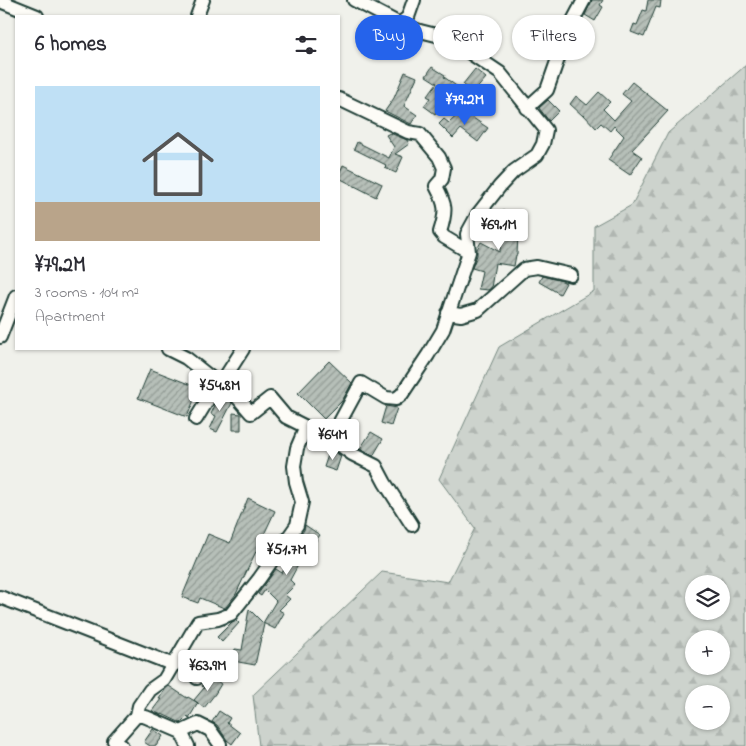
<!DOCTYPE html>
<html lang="en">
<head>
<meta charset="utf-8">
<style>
	body { margin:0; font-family:"Indie Flower",sans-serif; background:#f7f7f7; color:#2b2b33; height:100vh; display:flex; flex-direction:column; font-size:19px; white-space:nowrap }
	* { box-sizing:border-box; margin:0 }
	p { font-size:16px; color:#7c7c81 }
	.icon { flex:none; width:28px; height:28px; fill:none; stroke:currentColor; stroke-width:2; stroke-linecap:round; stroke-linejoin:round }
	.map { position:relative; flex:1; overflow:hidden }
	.details { position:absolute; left:15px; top:15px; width:325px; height:335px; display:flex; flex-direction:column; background:#fff; border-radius:0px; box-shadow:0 1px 4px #0004 }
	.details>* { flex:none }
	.hud { position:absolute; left:355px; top:15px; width:315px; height:45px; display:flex; gap:10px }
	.tools { position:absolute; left:685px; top:575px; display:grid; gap:10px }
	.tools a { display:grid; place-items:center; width:45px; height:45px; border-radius:50%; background:#fff; box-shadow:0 1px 4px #0004; font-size:25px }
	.price { position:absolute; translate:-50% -42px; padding:0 11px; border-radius:5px; background:#fff; color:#222; font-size:16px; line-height:32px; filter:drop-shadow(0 1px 2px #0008) }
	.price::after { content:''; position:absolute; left:50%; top:30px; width:15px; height:11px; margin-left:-8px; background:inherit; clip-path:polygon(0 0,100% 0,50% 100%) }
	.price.active { background:#2563eb; color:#fff }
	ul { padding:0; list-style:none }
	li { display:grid; align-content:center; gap:10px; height:265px; padding:0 20px }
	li+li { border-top:1px solid #e1e1e2 }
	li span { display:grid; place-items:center; height:155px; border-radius:0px; color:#555 }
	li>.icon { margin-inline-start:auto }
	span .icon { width:90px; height:90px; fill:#fffc; stroke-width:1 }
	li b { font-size:21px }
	h2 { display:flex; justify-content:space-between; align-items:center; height:60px; padding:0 20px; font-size:21px }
	.tag { padding:0 18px; border-radius:22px; background:#fff; box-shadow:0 1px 4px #0004; font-size:18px; line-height:45px }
	.tag.active { background:#2563eb; color:#fff }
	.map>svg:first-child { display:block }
	.forest { fill:url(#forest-firs); stroke:#768880; fill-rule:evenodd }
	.building { fill:url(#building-hatch); stroke:#1f3d34 }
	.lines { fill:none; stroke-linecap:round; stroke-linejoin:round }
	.minor-casing { stroke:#1f3d34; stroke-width:16 }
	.minor { stroke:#fdfcf7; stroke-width:12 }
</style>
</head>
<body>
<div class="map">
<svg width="746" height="746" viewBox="0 0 746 746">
	<defs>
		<pattern id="forest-firs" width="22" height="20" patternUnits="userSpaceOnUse" patternTransform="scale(1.25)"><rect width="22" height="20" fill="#cdd3cd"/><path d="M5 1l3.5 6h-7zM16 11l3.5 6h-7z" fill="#b0b6b1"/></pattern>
		<pattern id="building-hatch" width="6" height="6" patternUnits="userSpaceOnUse" patternTransform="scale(1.25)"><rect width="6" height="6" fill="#b6bfb8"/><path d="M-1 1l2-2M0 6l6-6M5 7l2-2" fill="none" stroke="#939c96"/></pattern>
	</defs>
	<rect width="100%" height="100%" fill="#f0f1eb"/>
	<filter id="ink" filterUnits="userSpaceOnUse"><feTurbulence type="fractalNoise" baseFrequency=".02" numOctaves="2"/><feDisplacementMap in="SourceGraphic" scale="10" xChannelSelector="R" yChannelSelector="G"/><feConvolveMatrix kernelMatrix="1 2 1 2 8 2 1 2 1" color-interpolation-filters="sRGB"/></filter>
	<g filter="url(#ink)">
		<path class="forest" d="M746 65V746H259L253 695 382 572 448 582 475 528 439 479 499 347 594 291V226L632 205 668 133ZM694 584H721V611H694ZM694 639H721V666H694ZM694 694H721V721H694Z"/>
		<path class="building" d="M592 0H603L600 5 603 7 595 21 585 15Z
			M648 0H661L660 8 656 7 644 37 631 32 634 24 637 25 643 10 646 11Z
			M432 67 445 75 444 77 459 88 452 97 449 94 435 114 424 106 430 98 427 96 437 83 426 76Z
			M475 69 486 78 473 93 463 84Z
			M405 72 417 77 404 106 417 115 411 124 385 111 394 98Z
			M632 82 668 111 632 150 642 157 630 175 608 160 624 136 614 126 610 131 601 123 596 128 584 115 583 116 570 104 576 96 587 105 599 92 610 102 603 109 614 120 631 101 622 94Z
			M548 100 559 111 549 121 539 108Z
			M464 109 473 118 488 128 478 142 461 129 453 138 439 124 444 119 449 123Z
			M390 133 407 140 409 144 395 154 403 157 396 173 385 168 386 165 354 149 357 142 389 158 394 147 386 135Z
			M343 165 382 184 376 197 339 178V174Z
			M503 211 519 212 517 255H516L514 266 495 263 491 288 488 290 478 289 482 271 472 268 477 255V249L481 242 500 252Z
			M542 276 562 281 566 283 560 294 539 282Z
			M329 361 352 383 342 401 324 419 298 393Z
			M150 369 199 388 187 417 138 398Z
			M224 394 232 403 217 432 210 429 216 416 211 414 216 403 218 404Z
			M386 406 397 408 391 426 381 423Z
			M233 413 241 414V430H233Z
			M371 432 383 439 373 456 360 449Z
			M330 449 341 456 336 471 324 467Z
			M248 498 275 511 236 594 226 607 224 608 200 598 198 603 182 597 208 534 230 543Z
			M305 525 320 535 297 567 290 580 295 585 285 595 290 599 279 610 284 613 275 629 263 623 276 601 265 590 261 596 258 594 276 569 282 573 288 562 284 558 304 530Z
			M249 609 264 624 255 665 233 661 235 649 242 650Z
			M236 620 239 623 222 642 217 637 232 622Z
			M209 675 221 684 215 694 204 708 194 700 204 688 202 686Z
			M169 686 187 698 188 697 198 703 189 718 188 716 181 723 162 714V715L152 711 161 699H159L166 688Z
			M219 711 230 718 227 723 240 733 232 744 227 740 217 725 212 722Z
			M153 729 163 736 156 746H150L144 742Z"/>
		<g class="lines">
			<g class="minor-casing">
				<path id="minor" d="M0 1 37 16
					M197 16 203 0
					M400 24 408 17 414 0
					M339 99 408 132 420 134 439 157 444 168 442 179 436 186C446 205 447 210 440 232L444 237 469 252
					M527 108 547 90 568 30 584 0
					M448 313 461 315 478 310 524 269 537 267 571 275
					M0 337 16 296
					M168 349 186 358 220 385 225 383 251 413 270 398 286 417 316 432 326 435 335 431 361 383 386 398 396 399 402 394 428 355 443 330 469 252 467 234 478 214 500 186 514 171 537 155 543 144 546 130 500 73 448 38 420 31 400 24 354 0
					M220 385 243 349
					M196 419 218 383
					M326 435 352 454 376 466 385 483 412 525
					M0 597 174 665
					M179 656 200 670 197 678
					M137 715 146 717 181 732 198 724 210 730 220 744
					M181 732 188 746
					M122 746 114 741 137 715 139 706 150 690 164 680 198 622 218 619 231 614 259 579 297 525 302 502 296 482 294 466 297 448 306 427"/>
			</g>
			<use href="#minor" class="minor"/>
		</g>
	</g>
</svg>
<div class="tools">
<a><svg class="icon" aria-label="layers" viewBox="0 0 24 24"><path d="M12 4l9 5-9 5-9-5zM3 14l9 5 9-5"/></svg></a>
<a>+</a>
<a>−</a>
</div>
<b class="price active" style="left:465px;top:126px">¥79.2M</b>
<b class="price" style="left:499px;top:251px">¥69.1M</b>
<b class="price" style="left:220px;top:412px">¥54.8M</b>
<b class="price" style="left:333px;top:461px">¥64M</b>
<b class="price" style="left:287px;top:576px">¥51.7M</b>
<b class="price" style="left:208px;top:692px">¥63.9M</b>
<div class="hud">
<a class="tag active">Buy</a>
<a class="tag">Rent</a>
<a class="tag">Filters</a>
</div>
<section class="details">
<h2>6 homes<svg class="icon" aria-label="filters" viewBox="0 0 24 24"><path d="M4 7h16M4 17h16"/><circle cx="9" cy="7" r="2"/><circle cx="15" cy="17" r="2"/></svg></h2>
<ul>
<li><span style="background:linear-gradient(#bfe0f5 75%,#b9a48a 0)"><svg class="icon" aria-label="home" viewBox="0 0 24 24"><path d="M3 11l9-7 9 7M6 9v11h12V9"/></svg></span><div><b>¥79.2M</b><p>3 rooms · 104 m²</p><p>Apartment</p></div></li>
</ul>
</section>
</div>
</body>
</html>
